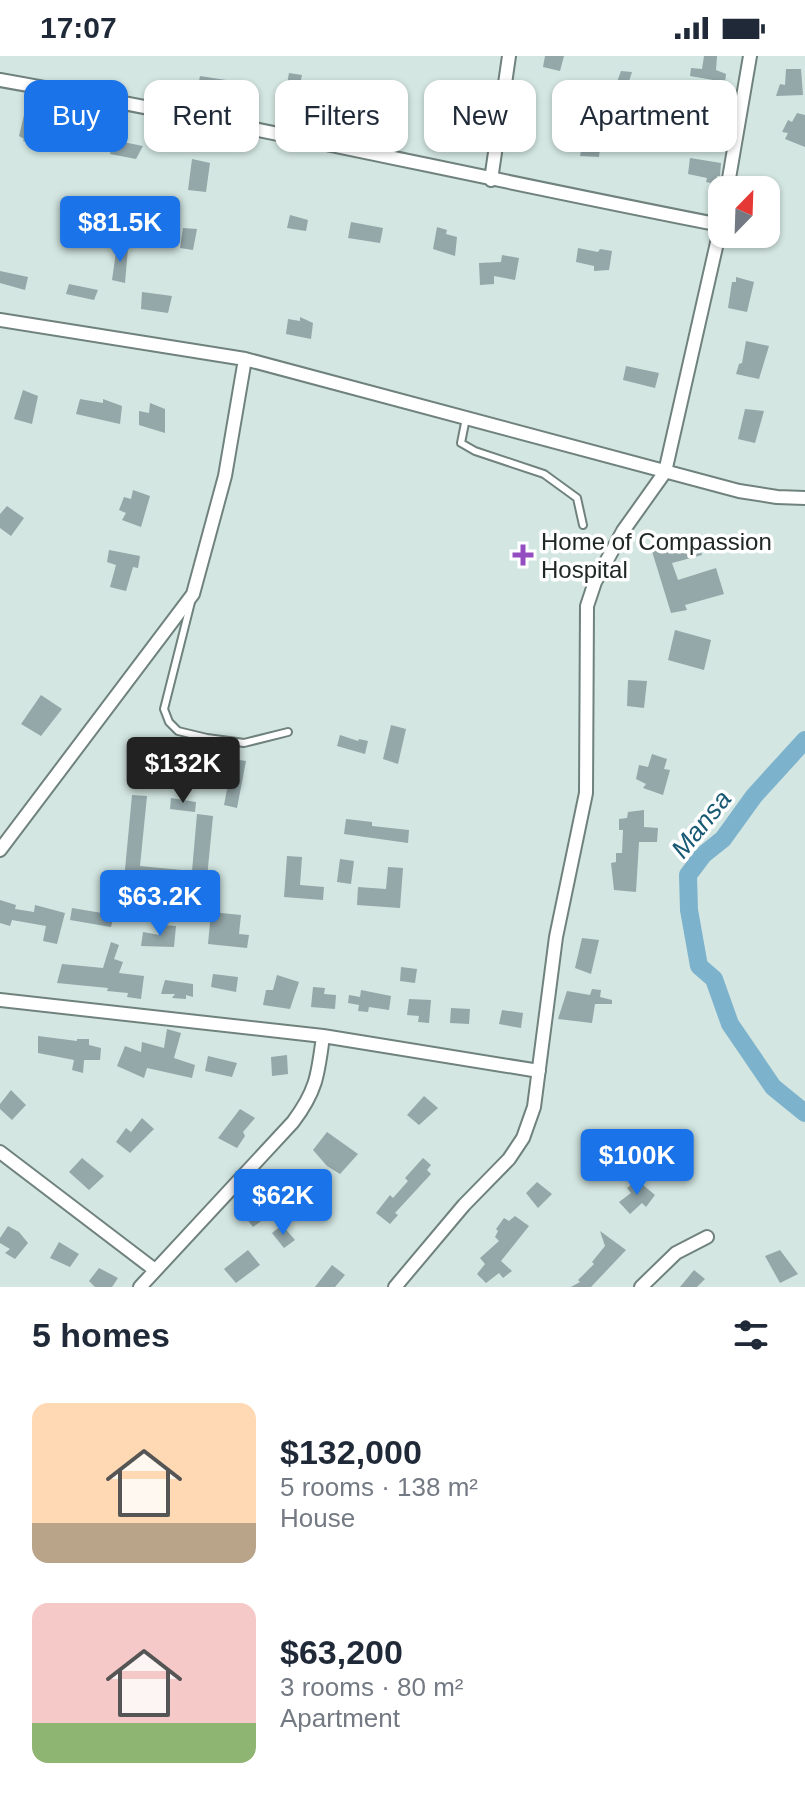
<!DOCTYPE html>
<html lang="en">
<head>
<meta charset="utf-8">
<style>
	body { margin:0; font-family:Helvetica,sans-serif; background:#f6f6f7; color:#1f2937; height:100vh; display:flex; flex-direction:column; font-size:30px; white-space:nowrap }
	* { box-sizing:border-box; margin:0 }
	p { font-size:26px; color:#747a83 }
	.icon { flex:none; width:44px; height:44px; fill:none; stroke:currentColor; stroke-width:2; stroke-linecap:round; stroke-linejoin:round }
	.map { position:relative; height:1231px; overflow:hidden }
	.drawer { display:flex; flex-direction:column; background:#fff; flex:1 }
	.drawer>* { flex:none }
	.hud { position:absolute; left:24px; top:24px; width:758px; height:72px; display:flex; gap:16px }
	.needle { width:52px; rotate:23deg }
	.tools { position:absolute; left:708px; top:120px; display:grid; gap:16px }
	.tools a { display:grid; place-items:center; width:72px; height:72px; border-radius:16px; background:#fff; box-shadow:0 2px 6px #0004; font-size:40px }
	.price { position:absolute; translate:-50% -68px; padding:0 18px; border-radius:8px; background:#1a73e8; color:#fff; font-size:26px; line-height:52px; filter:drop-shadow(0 2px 4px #0008) }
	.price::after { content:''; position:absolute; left:50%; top:48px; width:24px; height:18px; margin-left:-12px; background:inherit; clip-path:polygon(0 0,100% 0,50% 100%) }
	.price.on { background:#222; color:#fff }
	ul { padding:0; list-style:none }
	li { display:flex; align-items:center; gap:24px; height:200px; padding:0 32px }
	li span { display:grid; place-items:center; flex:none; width:224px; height:160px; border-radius:16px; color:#555 }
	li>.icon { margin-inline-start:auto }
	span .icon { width:96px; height:96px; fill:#fffc; stroke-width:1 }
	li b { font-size:34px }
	h2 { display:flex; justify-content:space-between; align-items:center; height:96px; padding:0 32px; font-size:34px }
	.tag { padding:0 28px; border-radius:16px; background:#fff; box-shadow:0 2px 6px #0004; font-size:28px; line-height:72px }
	.tag.on { background:#1a73e8; color:#fff }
	.status { display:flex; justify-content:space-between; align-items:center; height:56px; padding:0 40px; background:#fff; direction:ltr }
	.status svg { height:22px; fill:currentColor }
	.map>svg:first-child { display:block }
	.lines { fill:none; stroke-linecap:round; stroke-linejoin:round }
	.river { stroke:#7db2cd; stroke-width:18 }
	.building { fill:#94a7a9 }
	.service-casing { stroke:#70827d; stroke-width:10 }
	.minor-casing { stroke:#70827d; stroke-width:16 }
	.service { stroke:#fff; stroke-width:6 }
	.minor { stroke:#fff; stroke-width:12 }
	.poi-dot { fill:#944dc1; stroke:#fff; stroke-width:3 }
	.labels { text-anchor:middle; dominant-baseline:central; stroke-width:7; stroke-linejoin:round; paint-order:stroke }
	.poi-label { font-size:24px; fill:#202826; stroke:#fff; text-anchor:start }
	.water-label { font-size:26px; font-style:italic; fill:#175974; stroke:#fff }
</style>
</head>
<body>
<div class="status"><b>17:07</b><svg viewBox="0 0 49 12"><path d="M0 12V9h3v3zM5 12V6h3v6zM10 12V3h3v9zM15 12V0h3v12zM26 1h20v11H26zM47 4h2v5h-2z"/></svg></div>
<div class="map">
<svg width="805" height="1231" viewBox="0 0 805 1231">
	<rect width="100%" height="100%" fill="#d3e6e1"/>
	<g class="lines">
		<path class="river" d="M805 684 754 740 723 783 703 799 688 819 689 854 699 910 714 923 730 968 773 1031 805 1057"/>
	</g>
	<path class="building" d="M545 0H564L560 15 543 11Z
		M704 0H717L716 14 726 18 725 26 690 20 691 12 702 13Z
		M786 13H801L803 39 776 40 780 28 785 29Z
		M621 15 632 16 625 38 614 34Z
		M289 17 302 19 301 24 334 30 328 64 314 62 316 51 294 47 293 53 280 51 282 39H285Z
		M200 20 226 24 223 37 197 34Z
		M444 33 465 37 457 77 448 76 445 94 432 92Z
		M368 40 392 45 388 67 377 64V59L364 57Z
		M29 57 41 60V72L58 76 52 91 35 85 33 88 23 85 24 83 19 80 24 59 29 60Z
		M797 57 805 59V91L785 83 788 77 782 76 788 64 792 66Z
		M586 58 604 60 599 101 580 100 582 90 560 85 562 69 585 71Z
		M113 84 143 90 136 103 110 98Z
		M690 102 721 107 720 120H717L716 128 706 126 707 122 688 118Z
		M192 103 210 107 206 136 188 134Z
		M290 159 308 164 306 175 287 172Z
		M351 166 383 172 380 187 348 182Z
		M88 170 103 174 100 187 82 184 84 173 87 174Z
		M437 171 447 174 446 178 457 181 455 200 433 193Z
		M183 172 197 173 193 194 180 192Z
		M117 189 128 192 125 227 112 224Z
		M578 192 598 196 600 193 612 195 609 214 594 215V210L576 206Z
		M502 199 519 202 515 224 494 220V228L480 229 479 207 501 206Z
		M0 215 28 221 25 234 0 227Z
		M736 221 754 226 747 256 728 252 732 226H736Z
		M69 228 98 234 94 244 66 238Z
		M142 236 172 240 168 257 141 253Z
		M300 261 313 267 311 283 286 278 288 263 300 265Z
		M746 285 769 290 759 323 736 318 739 308 742 307Z
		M626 310 659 317 655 332 623 324Z
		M23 334 38 340 32 368 14 363Z
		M80 343 103 347V343L122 350 120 368 76 358Z
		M150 347 165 353V377L139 369V355L149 357Z
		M745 353 764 355 755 387 738 383Z
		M133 434 150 440 141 471 122 464 126 457 119 454 124 441 131 443Z
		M7 450 24 462 11 480 0 472V458Z
		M696 479 702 499 672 507 678 524 716 512 724 538 685 549 687 554 671 557 651 492Z
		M109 494 140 500 138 512 133 511 126 535 110 531 116 509 107 506Z
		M675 574 711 584 704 614 668 604Z
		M628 624 647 625 644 652 627 650Z
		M41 639 62 653 41 680 21 668Z
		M391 669 406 673 398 708 383 703Z
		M340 679 358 685 359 683 368 685 365 698 337 690Z
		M652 698 667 703 664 713 670 714 663 739 643 732 646 728 636 723 639 709 648 711Z
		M233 703 246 705 237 752 224 749Z
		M132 739 147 740 140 810 192 815 197 758 213 760 205 842H208L207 852 188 850 190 829 149 825 146 849 115 845 117 834 123 835Z
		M171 742 196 746 195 756 170 753Z
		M644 754V771L658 772 657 786H639L636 836 614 834 611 807 616 806V797H622L623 774H619V763L627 762 628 756Z
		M346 763 372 766V770L409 774 408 787 344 778Z
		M287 800 302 801 300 829 324 831 323 844 284 841Z
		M340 803 354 805 351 828 337 826Z
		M388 811 403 812 400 852 357 849 358 831 386 833Z
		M0 844 16 849 15 853 34 856 35 849 65 857 57 888 43 885 46 870 12 864 10 870 0 867Z
		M72 852 114 859 111 871 70 864Z
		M211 856 241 859 239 878 249 879 247 892 208 888Z
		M161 869 176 870 174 891 141 890 143 876 160 879Z
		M582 882 599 884 591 918 575 912Z
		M111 886 119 889 114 903 123 906 119 917 144 920 141 943 127 941 128 937 107 935 108 932 57 927 62 908 103 912Z
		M401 911 417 913 415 927 400 925Z
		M213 918 238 921 236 936 211 931Z
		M277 919 299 926 290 953 263 949 266 934H273Z
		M165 924 193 928V941L186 939V943L172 942 175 938H161Z
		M313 931 325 932 324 938 336 939 335 953 311 951Z
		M592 933 601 934 600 941 612 944V948H595L592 967 558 963 567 935 590 939Z
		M361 934 391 940 389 954 369 951 368 956 358 955 359 949 348 947 349 939 360 941Z
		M409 943 431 944 429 967 418 966 419 960 407 959Z
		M451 952 470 953 469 968 450 967Z
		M502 954 523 957 521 972 499 968Z
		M167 973 181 977 174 1002 195 1009 192 1022 147 1012 144 1022 117 1010 125 990 141 996 142 986 164 992Z
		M38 980 77 985V983H89V989L101 992 100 1004H84L83 1017 72 1014 74 1004 38 997Z
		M287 999 288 1018 272 1020 271 1001Z
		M208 1000 237 1007 232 1021 205 1015Z
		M11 1034 26 1049 12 1064 0 1053V1048Z
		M424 1040 438 1052 419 1069 407 1059Z
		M240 1053 255 1062 243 1076 245 1080 237 1092 218 1082Z
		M142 1062 154 1073 130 1097 116 1086 126 1072 131 1076Z
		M327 1076 358 1098 340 1118 327 1110 313 1094Z
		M82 1102 104 1120 89 1134 69 1116Z
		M423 1102 431 1109 427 1114 431 1118 395 1157 398 1159 390 1168 376 1157 390 1139 393 1142 408 1125 405 1122Z
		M299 1119 306 1131 286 1145 278 1133Z
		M637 1124 655 1139 646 1151 642 1147 630 1158 619 1146 631 1137 627 1132Z
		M537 1126 552 1138 538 1152 526 1137Z
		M266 1145 274 1156 253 1171 242 1157 253 1149 256 1152Z
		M515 1160 529 1170 501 1205 512 1215 503 1222 499 1217 486 1227 477 1218 485 1208 480 1202 499 1185 495 1181 498 1175 496 1173 504 1162 509 1165Z
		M282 1169 295 1184 284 1192 272 1177Z
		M8 1170 19 1176 28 1187 15 1203 5 1197 10 1193 0 1187V1182Z
		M600 1175 626 1194 591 1231H571L580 1226 578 1224 594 1208 592 1206 605 1190Z
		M59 1186 79 1198 70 1211 50 1202Z
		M248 1194 260 1209 236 1227 224 1213Z
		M780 1194 798 1218 780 1227 765 1200Z
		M332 1209 345 1219 335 1231H315Z
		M99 1212 118 1222 112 1231H95L89 1225Z
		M694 1214 705 1223 697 1231H680Z"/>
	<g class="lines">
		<g class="service-casing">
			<path id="service" d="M466 362 461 387 475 395 544 418 577 442 583 469
				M191 546 164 653 169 666 178 675 207 682 244 687 288 676"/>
		</g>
		<g class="minor-casing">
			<path id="minor" d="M0 24C241 67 480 122 721 169L665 416 623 475 595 526 587 550 586 737 556 881 534 1051 523 1082 509 1103 464 1149 395 1231
				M491 124 509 0
				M727 134 750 0
				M0 264 245 303 739 435 777 441 805 442
				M0 794 193 538 225 420 245 303
				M0 944 323 980 539 1015
				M0 1096 155 1214
				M140 1231 293 1066C317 1034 318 1018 323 980
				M641 1231 676 1197 707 1181"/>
		</g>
		<use href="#service" class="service"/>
		<use href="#minor" class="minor"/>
	</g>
	<path class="poi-dot" d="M519 487h8v8h8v8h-8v8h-8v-8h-8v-8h8z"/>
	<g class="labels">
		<g class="poi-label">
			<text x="541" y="485">Home of Compassion<tspan x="541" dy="28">Hospital</tspan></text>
		</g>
		<g class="water-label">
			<text transform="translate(701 768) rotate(-51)">Mansa</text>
		</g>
	</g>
</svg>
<div class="tools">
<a><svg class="needle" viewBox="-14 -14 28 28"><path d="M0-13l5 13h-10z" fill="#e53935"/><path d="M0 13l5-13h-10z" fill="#747a83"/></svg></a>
</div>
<b class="price" style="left:120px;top:208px">$81.5K</b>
<b class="price on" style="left:183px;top:749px">$132K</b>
<b class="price" style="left:160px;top:882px">$63.2K</b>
<b class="price" style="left:637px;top:1141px">$100K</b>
<b class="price" style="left:283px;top:1181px">$62K</b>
<div class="hud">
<a class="tag on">Buy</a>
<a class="tag">Rent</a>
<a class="tag">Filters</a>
<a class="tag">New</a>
<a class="tag">Apartment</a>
</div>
</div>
<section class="drawer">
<h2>5 homes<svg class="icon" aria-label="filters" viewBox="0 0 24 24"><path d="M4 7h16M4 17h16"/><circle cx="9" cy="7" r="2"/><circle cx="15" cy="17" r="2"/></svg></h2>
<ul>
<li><span style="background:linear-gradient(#ffd9b3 75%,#b9a48a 0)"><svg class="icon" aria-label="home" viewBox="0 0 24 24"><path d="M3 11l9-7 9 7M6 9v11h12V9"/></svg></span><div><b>$132,000</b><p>5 rooms · 138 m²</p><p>House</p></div></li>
<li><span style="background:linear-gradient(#f6c9c9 75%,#8fb573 0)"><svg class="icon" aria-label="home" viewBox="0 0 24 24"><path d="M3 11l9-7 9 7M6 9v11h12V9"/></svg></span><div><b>$63,200</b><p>3 rooms · 80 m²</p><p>Apartment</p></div></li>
</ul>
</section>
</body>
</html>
